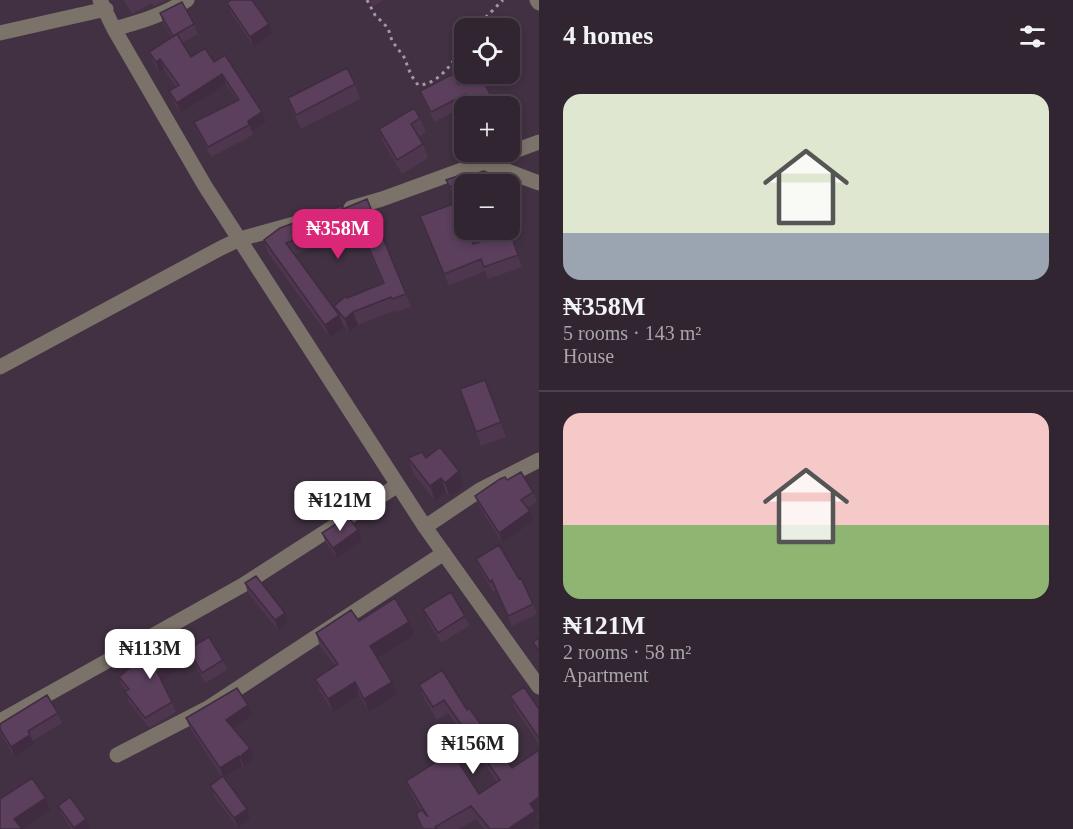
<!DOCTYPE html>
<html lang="en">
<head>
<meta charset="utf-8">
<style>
	body { margin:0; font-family:"Times New Roman",serif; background:#3d313e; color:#f1f3f6; height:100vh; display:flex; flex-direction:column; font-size:22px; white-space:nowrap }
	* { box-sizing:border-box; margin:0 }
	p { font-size:20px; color:#a8a5ac }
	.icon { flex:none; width:33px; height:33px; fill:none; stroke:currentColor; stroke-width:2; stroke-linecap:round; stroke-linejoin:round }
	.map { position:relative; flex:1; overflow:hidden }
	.details { display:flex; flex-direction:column; background:#312532; width:534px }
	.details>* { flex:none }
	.fabs { position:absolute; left:454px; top:18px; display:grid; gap:12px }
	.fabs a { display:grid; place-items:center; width:66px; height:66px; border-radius:12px; background:#312532; box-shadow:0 3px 9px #0003,0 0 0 2px #4c424d; font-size:30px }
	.price { position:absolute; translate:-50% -51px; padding:0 14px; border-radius:12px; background:#fff; color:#222; font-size:20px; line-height:39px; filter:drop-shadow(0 2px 3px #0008) }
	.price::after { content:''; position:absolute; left:50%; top:36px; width:18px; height:14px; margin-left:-9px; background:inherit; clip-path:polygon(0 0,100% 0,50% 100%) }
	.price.current { background:#db2777; color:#fff }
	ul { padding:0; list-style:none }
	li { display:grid; align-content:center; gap:12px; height:318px; padding:0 24px }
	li+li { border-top:2px solid #4c424d }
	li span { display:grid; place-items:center; height:186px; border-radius:18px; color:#555 }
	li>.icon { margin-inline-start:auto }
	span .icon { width:108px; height:108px; fill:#fffc; stroke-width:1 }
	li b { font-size:26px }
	h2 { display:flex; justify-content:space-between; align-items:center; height:72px; padding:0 24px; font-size:26px }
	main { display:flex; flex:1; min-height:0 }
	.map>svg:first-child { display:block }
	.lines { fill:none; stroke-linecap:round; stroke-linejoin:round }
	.path { stroke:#a496a4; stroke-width:3; stroke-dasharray:3 4.5; stroke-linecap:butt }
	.minor { stroke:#7b726a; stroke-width:15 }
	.wall { fill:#4e364f; fill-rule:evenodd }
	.shaded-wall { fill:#402c40 }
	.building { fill:#5b3f5c; stroke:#402c40; stroke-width:1.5 }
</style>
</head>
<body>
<main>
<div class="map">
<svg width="539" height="829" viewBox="0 0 539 829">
	<rect width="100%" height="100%" fill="#413142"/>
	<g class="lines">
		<path class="path" d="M367 0 375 15 388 28 392 41 404 57 411 75 418 85C439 85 455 60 465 43
			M475 28 503 0"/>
		<path class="minor" d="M100 0 114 29 205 186 425 527 539 687
			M537 0 539 3
			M114 29C139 22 164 15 187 0
			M0 33 106 9
			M483 162 539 183
			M351 208 382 199 539 142
			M0 367 221 248 240 239 305 221
			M425 527 480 490 539 460
			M0 721 243 585 398 485
			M117 755 208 708 444 553"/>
	</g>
	<path class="wall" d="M124 0H167L154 6 152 3 132 14Z
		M370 0H384L373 6Z
		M227 3 272 34 254 47 231 13Z
		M160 13 194 24 198 34 182 43 191 57 214 62 262 112 266 122 252 131 253 135 211 157 198 132 194 122 237 101 226 84 181 113 173 101 169 91 176 87 164 69 159 72 153 62 149 52 172 38 163 23Z
		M355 84 360 99 301 129 293 113 288 98Z
		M458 84 490 94 493 104 488 106H471L469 104 434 122 424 101 420 91Z
		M420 118 426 132 419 137 423 144 428 158 402 174 384 144 379 129Z
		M446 180 461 181 463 186 452 192Z
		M367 199 411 307 397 312 396 310 358 325 349 332 342 323 344 328 330 338 268 253 264 240ZM360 231 383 284 347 298 334 306 335 310 295 254Z
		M420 216 473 244 510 232 522 267 488 279 485 271 449 286Z
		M485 380 506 437 481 446 460 389Z
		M408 458H426L459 471 464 486 450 497 446 492 435 501 413 473Z
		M507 480 533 492 537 502 527 508 533 521 502 543 479 506 475 496Z
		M358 530 362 540 337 558 326 543 322 533Z
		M476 559 533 604 537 614 512 626 496 590 493 592 480 569Z
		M245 583 285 613 288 622 278 630 248 593Z
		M423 609 465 616 469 626 441 643 427 619Z
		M359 621 414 635 377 657 392 682 397 695 369 712 359 695 333 712 320 692 315 679 335 666 320 646 316 633Z
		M185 649 189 659 162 681 172 702 176 712 149 728 129 702 125 692 126 691 122 686 119 677 148 661Z
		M188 649 223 660 227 670 205 683 192 659Z
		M419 685 467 710 512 768 539 750V814L536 815 539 824 532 829H484L476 819 459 829H421L416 814 421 811 411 794 406 781 479 794 497 782 448 713 437 720 423 697Z
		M510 696 539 709V744L515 709Z
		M58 713 62 723 32 741 34 745 15 757 1 735 0 731V724Z
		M252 715 233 728 254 758 244 767 242 766 224 778 247 809 250 819 238 828 214 796 210 786 222 777 190 728 186 718Z
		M58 806 86 819 90 829H71L62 815Z"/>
	<path class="shaded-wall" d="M269 24 272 34 254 47 250 37Z
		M160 59 164 69 159 72 156 62Z
		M222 74 226 84 181 113 177 103Z
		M262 112 266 122 252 131 248 121Z
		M353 312 358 325 349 332 345 319Z
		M339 315 344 328 330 338 325 325Z
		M459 471 464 486 450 497 445 483Z
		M441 478 446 492 435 501 430 486Z
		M530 511 533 521 502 543 499 533Z
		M358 530 362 540 337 558 333 548Z
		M285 613 288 622 278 630 275 620Z
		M409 622 414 635 375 659 370 646Z
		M185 649 189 659 161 682 157 672Z
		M355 682 359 695 333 712 328 699Z
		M392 682 397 695 369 712 364 699Z
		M248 705 252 715 230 730 226 720Z
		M30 735 34 745 15 757 11 747Z
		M250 748 254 758 244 767 240 757Z
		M239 756 242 766 223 778 220 768Z
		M539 797V814L536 815 539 824 532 829H508L530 804Z
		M46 798 50 810 22 829 14 819Z
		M247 809 250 819 238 828 234 818Z
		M86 819 90 829H74V828Z"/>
	<path class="building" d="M231 0H252L269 24 250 37 227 3Z
		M182 2 194 24 173 36 160 13Z
		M177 34 191 57 205 48 214 62 225 55 262 112 248 121 249 125 208 147 194 122 239 100 222 74 177 103 169 91 179 85 160 59 156 62 149 52Z
		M347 68 355 84 296 115 288 98Z
		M453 74 458 84 479 74 490 94 471 104 466 94 431 112 420 91Z
		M414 108 420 118 411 124 423 144 397 160 379 129Z
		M458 176 461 181 450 187 446 180Z
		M367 199 406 294 392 299 391 297 353 312 345 319 334 306 346 296 347 298 384 283 356 218 286 243 339 315 325 325 264 240 280 228 338 207 342 206 343 209Z
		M456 203 465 225V230H467L473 244 510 232 518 255 484 267 481 259 444 274 420 216Z
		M485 380 501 422 476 432 460 389Z
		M440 447 459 471 445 483 441 478 430 486 408 458 422 452 426 458Z
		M521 472 533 492 521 500 530 511 499 533 475 496 500 479 505 477 507 480Z
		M348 516 358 530 333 548 322 533Z
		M499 545 519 579 521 578 533 604 508 616 492 580 490 582 476 559Z
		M256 576 285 613 275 620 245 583Z
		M451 592 465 616 438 633 423 609Z
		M395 598 409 622 370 646 392 682 364 699 355 682 328 699 315 679 338 664 316 633 351 610 359 621Z
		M209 637 223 660 202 673 188 649Z
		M176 638 185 649 157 672 172 702 145 718 125 692 129 689 119 677 144 656 148 661Z
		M539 638V651L533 642Z
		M442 670 467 710 469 708 512 768 539 750V797L530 804 535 811 508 829H490L471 806 435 827 437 829H423L416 814 422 810 428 817 406 781 452 752 479 794 500 780 444 700 433 707 419 685Z
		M524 687 539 709V738L510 696Z
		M237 688 248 705 226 720 250 748 240 757 239 756 220 768 186 718Z
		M47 695 58 713 28 731 30 735 11 747 0 729V724Z
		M223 776 247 809 234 818 210 786Z
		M32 778 46 798 14 819 22 829H0V799Z
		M70 797 86 819 74 828 58 806Z"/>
</svg>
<div class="fabs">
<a><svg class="icon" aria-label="locate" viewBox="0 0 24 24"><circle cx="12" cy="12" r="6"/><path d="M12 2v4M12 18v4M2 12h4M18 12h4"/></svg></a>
<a>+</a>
<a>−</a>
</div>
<b class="price current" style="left:338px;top:260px">₦358M</b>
<b class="price" style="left:340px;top:532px">₦121M</b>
<b class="price" style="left:150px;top:680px">₦113M</b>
<b class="price" style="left:473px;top:775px">₦156M</b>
</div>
<section class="details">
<h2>4 homes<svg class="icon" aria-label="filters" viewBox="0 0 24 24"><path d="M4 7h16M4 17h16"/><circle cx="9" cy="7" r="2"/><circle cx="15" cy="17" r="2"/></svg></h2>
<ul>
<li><span style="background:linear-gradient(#dfe7d0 75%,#9aa5b1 0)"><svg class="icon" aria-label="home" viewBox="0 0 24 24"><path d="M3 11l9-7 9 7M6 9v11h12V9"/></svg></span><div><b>₦358M</b><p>5 rooms · 143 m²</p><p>House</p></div></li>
<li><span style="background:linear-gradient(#f6c9c9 60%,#8fb573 0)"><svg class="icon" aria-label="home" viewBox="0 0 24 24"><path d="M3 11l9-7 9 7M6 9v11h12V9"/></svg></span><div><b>₦121M</b><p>2 rooms · 58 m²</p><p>Apartment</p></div></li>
</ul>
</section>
</main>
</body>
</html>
